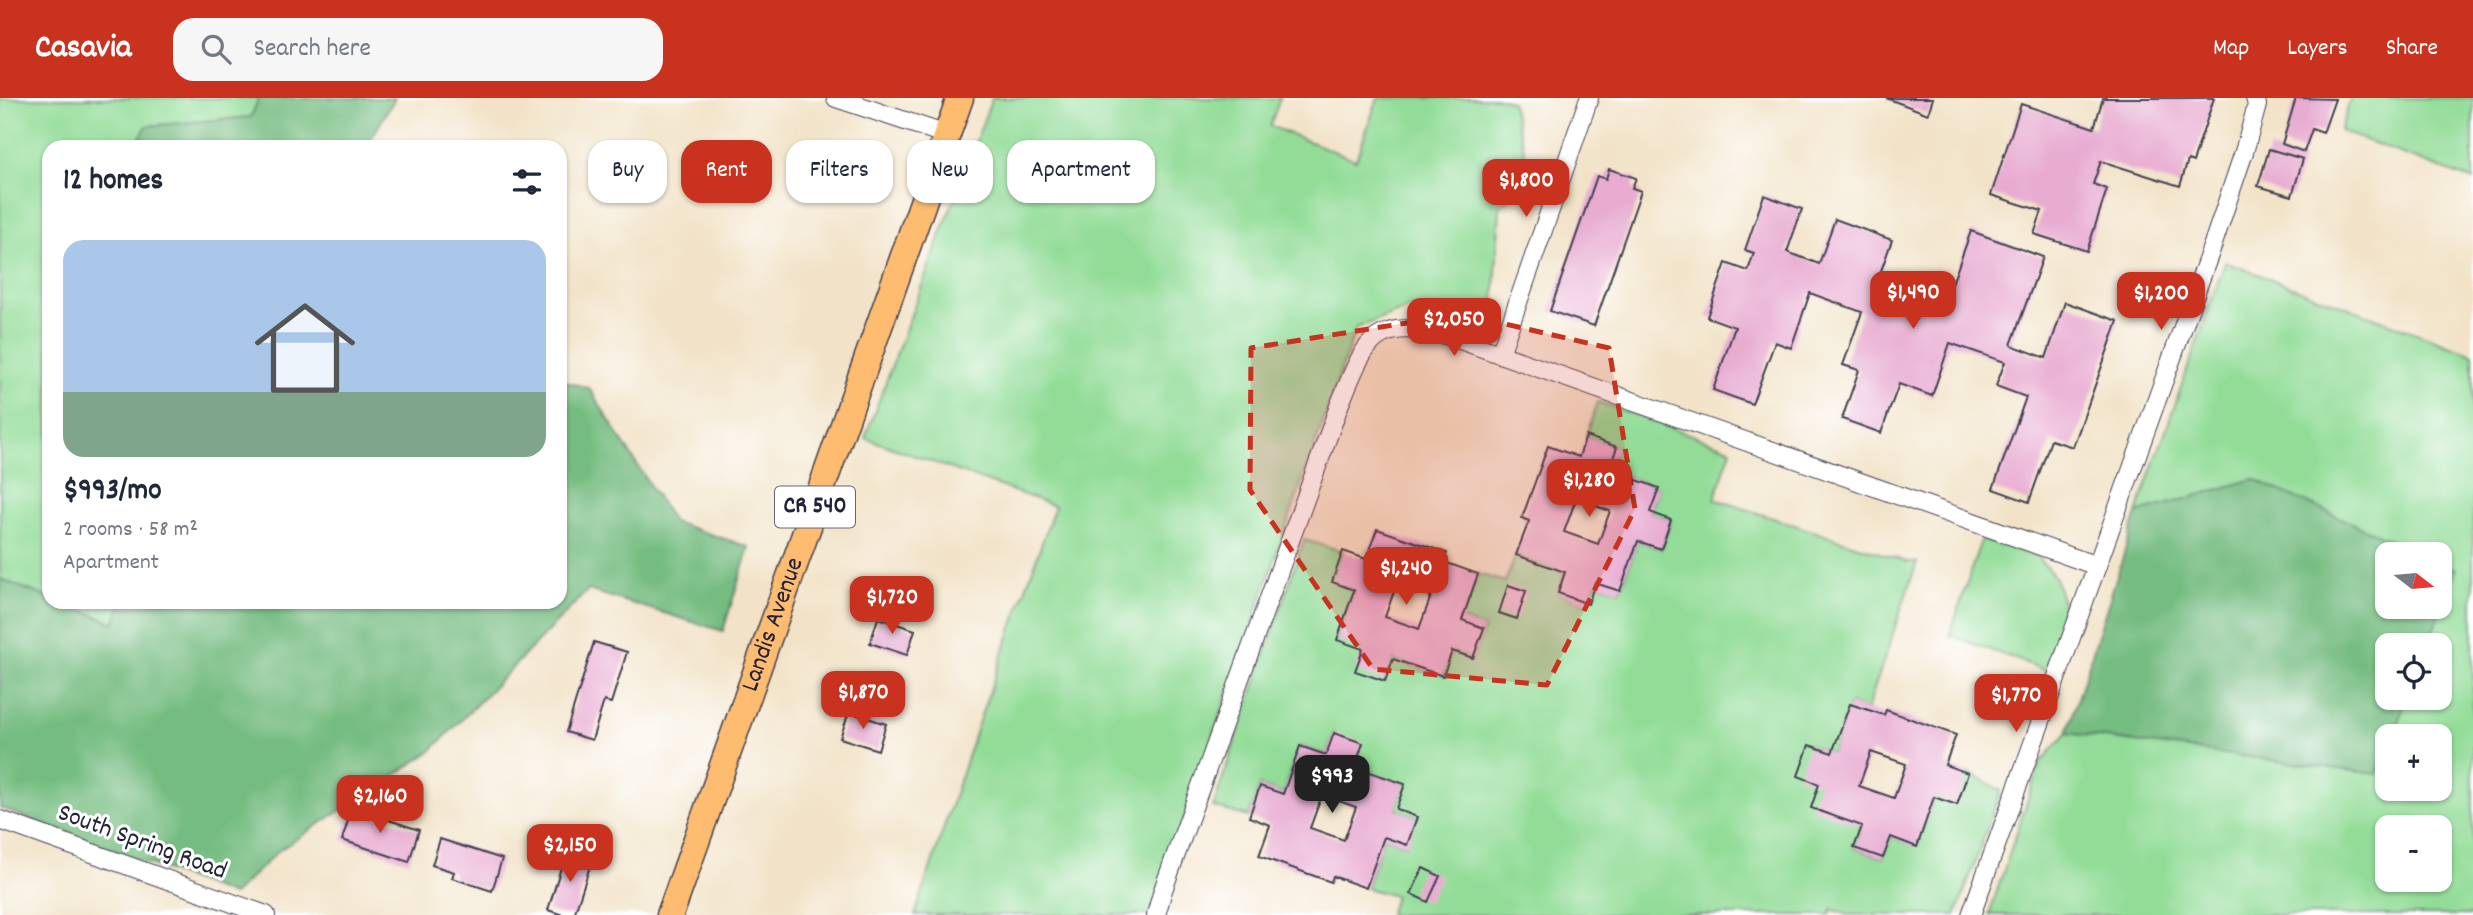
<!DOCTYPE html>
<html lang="en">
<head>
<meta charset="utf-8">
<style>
	body { margin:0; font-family:Dekko,sans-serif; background:#f6f6f7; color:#1f2937; height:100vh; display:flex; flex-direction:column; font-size:26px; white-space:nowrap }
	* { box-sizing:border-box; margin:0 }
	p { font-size:23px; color:#747a83 }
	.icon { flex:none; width:38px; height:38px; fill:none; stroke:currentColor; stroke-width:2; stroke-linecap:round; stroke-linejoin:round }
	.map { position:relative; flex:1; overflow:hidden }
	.panel { position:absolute; left:42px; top:42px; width:525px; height:469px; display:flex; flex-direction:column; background:#fff; border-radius:21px; box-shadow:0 2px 5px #0004 }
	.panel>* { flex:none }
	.banner { position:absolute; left:588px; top:42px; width:665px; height:63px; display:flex; gap:14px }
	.needle { width:46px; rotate:106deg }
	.fabs { position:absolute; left:2375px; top:444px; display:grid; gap:14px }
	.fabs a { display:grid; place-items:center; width:77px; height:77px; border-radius:14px; background:#fff; box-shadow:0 2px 5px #0004; font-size:35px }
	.price { position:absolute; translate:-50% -60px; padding:0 16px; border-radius:14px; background:#c8321e; color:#fff; font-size:23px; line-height:46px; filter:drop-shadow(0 2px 4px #0008) }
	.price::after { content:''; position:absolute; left:50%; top:42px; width:21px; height:16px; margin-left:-10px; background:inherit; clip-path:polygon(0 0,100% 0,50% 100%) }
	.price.active { background:#222; color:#fff }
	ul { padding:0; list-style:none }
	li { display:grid; align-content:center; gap:14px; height:371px; padding:0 21px }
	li+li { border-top:2px solid #e0e1e3 }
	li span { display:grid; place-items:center; height:217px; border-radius:21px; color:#555 }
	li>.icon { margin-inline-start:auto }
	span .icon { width:126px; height:126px; fill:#fffc; stroke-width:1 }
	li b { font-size:30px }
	h2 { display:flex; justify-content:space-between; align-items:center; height:84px; padding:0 21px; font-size:30px }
	.pill { padding:0 24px; border-radius:21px; background:#fff; box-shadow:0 2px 5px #0004; font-size:24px; line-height:63px }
	.pill.active { background:#c8321e; color:#fff }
	header { display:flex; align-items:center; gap:42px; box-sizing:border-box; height:98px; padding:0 35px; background:#c8321e; color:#fff }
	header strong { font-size:33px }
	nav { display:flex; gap:38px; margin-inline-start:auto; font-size:24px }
	.search { width:490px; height:63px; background:#f6f6f7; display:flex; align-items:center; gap:18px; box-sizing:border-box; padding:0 24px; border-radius:21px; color:#747a83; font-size:26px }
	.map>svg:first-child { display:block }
	.green { fill:#92dc97; stroke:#5a7f69; stroke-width:2; fill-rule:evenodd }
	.forest { fill:#75bc80; stroke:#4c6f5e; stroke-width:2 }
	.building { fill:#e8acd1; fill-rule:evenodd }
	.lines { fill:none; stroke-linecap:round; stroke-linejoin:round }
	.minor-casing { stroke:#413f50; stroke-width:20 }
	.primary-casing { stroke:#413f50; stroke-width:29 }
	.minor { stroke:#fff; stroke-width:18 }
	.primary { stroke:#fdbc6f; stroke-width:26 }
	.marked { fill:#c8321e; fill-opacity:0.2; stroke:#c8321e; stroke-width:5; stroke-dasharray:14 9; stroke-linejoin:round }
	.labels { text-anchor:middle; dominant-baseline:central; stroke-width:6; stroke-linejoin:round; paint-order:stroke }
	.shield { fill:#fff; stroke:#646476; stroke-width:2 }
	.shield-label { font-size:24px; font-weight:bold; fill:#22223b }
	.street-label { font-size:26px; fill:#22223b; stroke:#fff }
</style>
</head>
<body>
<header>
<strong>Casavia</strong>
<div class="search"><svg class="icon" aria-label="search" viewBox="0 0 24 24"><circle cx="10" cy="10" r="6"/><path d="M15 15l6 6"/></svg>Search here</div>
<nav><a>Map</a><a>Layers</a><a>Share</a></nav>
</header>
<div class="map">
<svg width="2473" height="817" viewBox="0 0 2473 817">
	<rect width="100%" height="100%" fill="#fff"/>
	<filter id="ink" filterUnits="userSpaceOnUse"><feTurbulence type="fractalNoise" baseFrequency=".0143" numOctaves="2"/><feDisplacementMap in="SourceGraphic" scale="14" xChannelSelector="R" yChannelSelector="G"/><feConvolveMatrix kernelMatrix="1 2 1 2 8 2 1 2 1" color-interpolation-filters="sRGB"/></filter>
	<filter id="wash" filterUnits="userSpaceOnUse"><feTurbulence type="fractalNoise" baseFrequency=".00686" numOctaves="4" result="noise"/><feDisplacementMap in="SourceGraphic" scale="28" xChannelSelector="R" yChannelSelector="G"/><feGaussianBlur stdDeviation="1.57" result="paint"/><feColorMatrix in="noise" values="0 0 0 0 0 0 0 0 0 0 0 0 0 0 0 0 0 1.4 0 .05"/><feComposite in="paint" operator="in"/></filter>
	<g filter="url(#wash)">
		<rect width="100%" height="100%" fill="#f2e3c8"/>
		<path class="green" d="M0 0H259L251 19 147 28 134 49H49V500L0 481Z
			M992 0H1280L1270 28 1356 62 1378 0H1502L1511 3 1532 82 1500 109 1492 236 1412 209 1356 230 1150 817H915L979 623 1055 408 865 340Z
			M2351 0H2473V82L2340 33Z
			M2225 164 2473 256V817H1989L2040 665 2067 635 2377 676 2387 651V691H2440V639H2392L2407 600H2440V548H2427L2456 471 2440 464V457H2423L2254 381 2137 415ZM2387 730H2440V782H2387Z
			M1598 304 1731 351 1715 401 1907 464H1917L1867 612 1850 606 1832 655 1809 647 1819 686 1862 728 1854 750 1883 760 1891 739 1917 748 1934 699 1968 675 2001 692 1956 817H1848L1832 811 1830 817H1389L1395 798 1366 790 1384 739 1406 747 1417 719 1396 711 1404 686 1355 669 1334 635 1326 657 1300 648 1283 696 1260 688 1249 719 1213 709 1304 442 1343 453 1333 484 1354 492 1337 541 1363 551 1385 583 1393 561 1443 578 1452 553 1473 560 1484 530 1462 522 1478 476 1505 484 1516 457 1565 474 1558 495 1588 506 1595 485 1620 493 1638 443 1661 451 1671 422 1650 414 1659 390 1609 372 1616 349 1586 338Z
			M1981 442 2036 458 2055 479 2063 505 2058 535 2045 572 1950 537Z
			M60 504H122L115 525Z"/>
		<path class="forest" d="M259 0H395L366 49H134L147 28 251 19Z
			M560 282 589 290 673 424 749 449 723 533 588 492 430 654 278 753 233 797 0 710V481L49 500V504H60L114 525 122 504H560Z
			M2254 381 2423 457H2387V509H2440V464L2456 471 2427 548H2387V600H2407L2392 639H2387V651L2377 676 2067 635 2137 415Z"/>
		<g id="blocks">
			<path class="building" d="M1886 0H1933L1928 16Z
				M2103 0H2214L2193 64 2188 62 2180 88 2101 63 2093 86 2107 91 2087 153 2034 136 2042 113 1991 97 2021 6 2094 30Z
				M2296 0 2335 1 2323 35 2312 31 2304 54 2282 46Z
				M2269 51 2303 61 2292 98 2258 88Z
				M1609 71 1636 80 1632 90 1641 93 1594 228 1550 213 1597 78 1606 81Z
				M1764 97 1802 111 1787 154 1819 166 1835 121 1892 142 1876 187 1912 200 1916 192 1939 200 1936 208 1943 211 1971 133 2043 159 2011 247 2046 260 2065 204 2118 223 2073 349 2051 342 2029 404 1993 391 2026 299 1996 288 2005 264 1950 245 1932 298 1899 286 1881 335 1842 321 1859 272 1843 267 1862 214 1810 195 1791 250 1775 244 1752 306 1713 292 1735 229 1707 219 1726 165 1748 173 1754 155 1745 152Z
				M1586 338 1617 349 1609 372 1659 390 1650 414 1671 422 1661 451 1638 443 1620 493 1595 485 1588 506 1558 495 1565 474 1516 457 1529 423 1522 420 1548 348 1579 359ZM1576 401 1610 413 1598 446 1564 434Z
				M1377 431 1447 455 1444 464 1478 476 1462 522 1484 530 1473 560 1452 553 1443 578 1393 561 1385 583 1355 573 1363 551 1337 542 1354 492 1332 484 1343 453 1366 461ZM1397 485 1431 498 1419 531 1385 519Z
				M1508 487 1526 493 1517 521 1499 515Z
				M878 520 915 532 907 557 870 545Z
				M594 544 627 554 611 605 604 603 592 642 566 634Z
				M1850 606 1884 617 1886 612 1956 637 1945 667 1968 675 1957 707 1934 699 1917 749 1891 739 1883 760 1854 750 1862 728 1811 710 1819 686 1798 678 1809 647 1832 655ZM1871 654 1906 666 1894 700 1859 688Z
				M849 614 886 626 878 652 840 640Z
				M1334 635 1363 645 1355 669 1405 686 1396 711 1417 719 1407 747 1384 739 1366 790 1333 778 1331 784 1259 758 1270 727 1249 719 1260 688 1283 696 1300 648 1326 657ZM1322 697 1356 709 1344 742 1310 730Z
				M352 710 419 732 409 764 342 742Z
				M440 741 502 761 492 793 452 780 454 774 432 767Z
				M566 753 592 762 574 817H563L548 812Z
				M1423 770 1440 778 1428 804 1411 796Z"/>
		</g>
	</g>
	<g filter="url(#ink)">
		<use href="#blocks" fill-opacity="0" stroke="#413f50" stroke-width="2"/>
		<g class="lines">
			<g class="minor-casing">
				<path id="minor" d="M836 0 947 37
					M1500 256 1589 0
					M0 722 266 817
					M1156 817 1163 792 1339 308C1365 246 1370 218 1446 237L2097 468
					M1971 817 2213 146 2244 54 2257 7 2255 0"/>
			</g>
			<g class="primary-casing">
				<g id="primary">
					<path id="s1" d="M670 817 960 0"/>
				</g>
			</g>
			<use href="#minor" class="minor"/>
			<use href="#primary" class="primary"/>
		</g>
	</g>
	<path class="marked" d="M1462 216 1609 250 1635 411 1547 587 1373 571 1250 392 1251 250Z"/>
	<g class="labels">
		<rect class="shield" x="775" y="388.5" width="80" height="41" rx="5"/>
		<g class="shield-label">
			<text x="815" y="409">CR 540</text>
		</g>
		<g class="street-label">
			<text stroke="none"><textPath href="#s1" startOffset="308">Landis Avenue</textPath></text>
			<text transform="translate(142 745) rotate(20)">South Spring Road</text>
		</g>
	</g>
</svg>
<div class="fabs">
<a><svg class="needle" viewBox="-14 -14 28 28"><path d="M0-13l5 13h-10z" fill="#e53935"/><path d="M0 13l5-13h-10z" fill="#747a83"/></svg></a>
<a><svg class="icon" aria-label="locate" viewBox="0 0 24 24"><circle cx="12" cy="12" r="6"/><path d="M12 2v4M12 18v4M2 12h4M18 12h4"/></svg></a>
<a>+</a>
<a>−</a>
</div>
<b class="price" style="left:1526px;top:121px">$1,800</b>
<b class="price" style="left:1913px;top:233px">$1,490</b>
<b class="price" style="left:2161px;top:234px">$1,200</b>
<b class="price" style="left:1454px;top:260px">$2,050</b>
<b class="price" style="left:1589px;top:421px">$1,280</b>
<b class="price" style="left:1406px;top:509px">$1,240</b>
<b class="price" style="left:892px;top:538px">$1,720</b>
<b class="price" style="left:863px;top:633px">$1,870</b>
<b class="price" style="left:2016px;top:636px">$1,770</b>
<b class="price active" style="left:1332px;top:717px">$993</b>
<b class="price" style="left:380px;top:737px">$2,160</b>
<b class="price" style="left:570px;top:786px">$2,150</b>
<div class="banner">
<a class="pill">Buy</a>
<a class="pill active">Rent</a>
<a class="pill">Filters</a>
<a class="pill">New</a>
<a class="pill">Apartment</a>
</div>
<section class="panel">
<h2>12 homes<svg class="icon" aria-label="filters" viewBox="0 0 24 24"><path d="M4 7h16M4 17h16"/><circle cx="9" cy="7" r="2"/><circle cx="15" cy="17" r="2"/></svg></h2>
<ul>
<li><span style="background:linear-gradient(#a9c7e8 70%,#7fa58c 0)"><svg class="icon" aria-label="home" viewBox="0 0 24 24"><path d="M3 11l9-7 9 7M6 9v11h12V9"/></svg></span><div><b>$993/mo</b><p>2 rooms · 58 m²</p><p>Apartment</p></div></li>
</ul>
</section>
</div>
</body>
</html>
